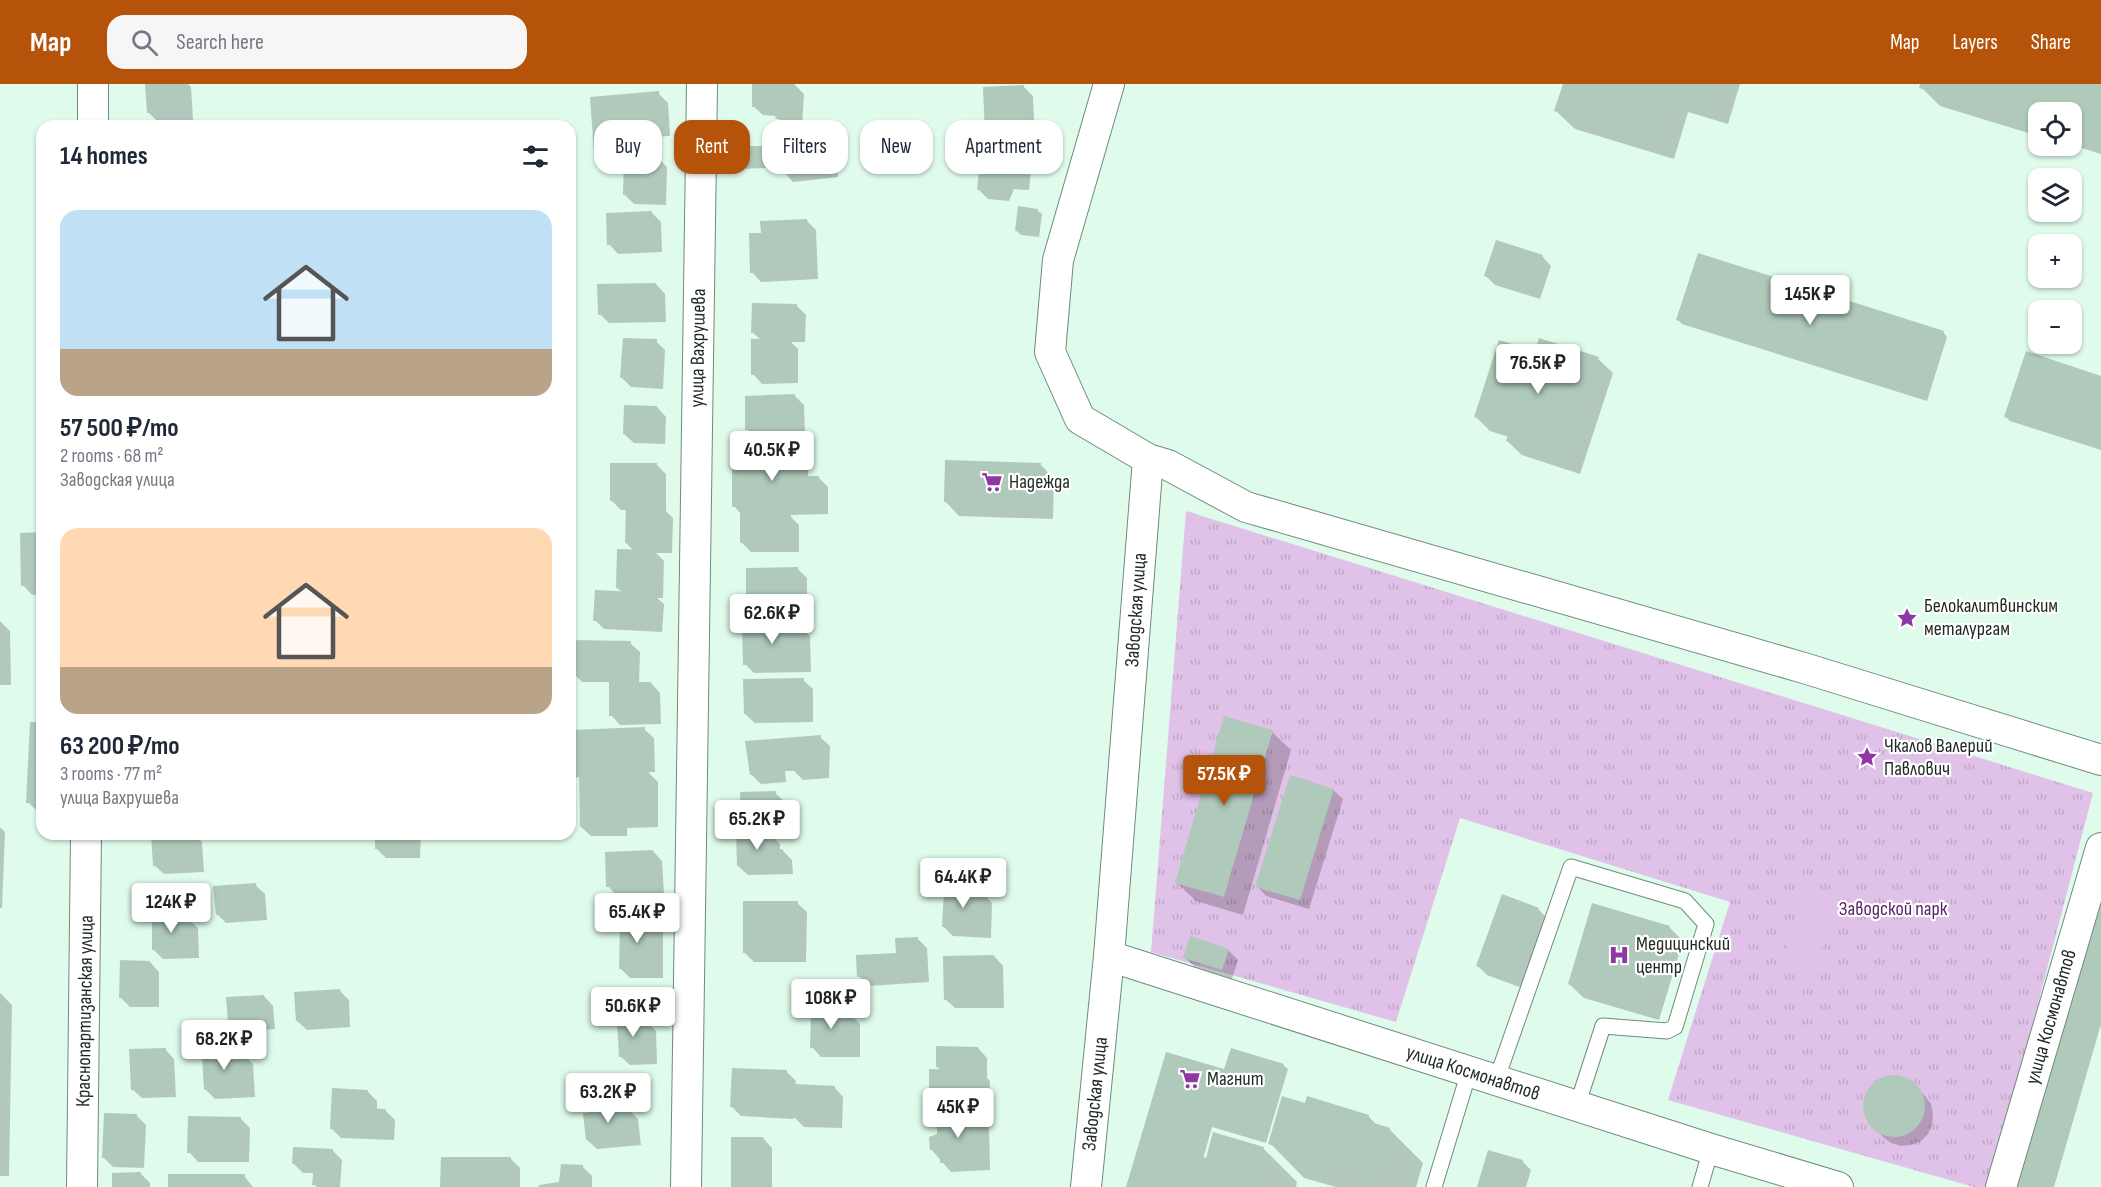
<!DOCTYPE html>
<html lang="en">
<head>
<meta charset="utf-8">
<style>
	body { margin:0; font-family:"Sofia Sans Condensed",sans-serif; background:#f6f6f7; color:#1f2937; height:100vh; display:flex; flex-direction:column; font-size:22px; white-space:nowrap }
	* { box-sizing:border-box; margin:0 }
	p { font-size:20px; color:#747a83 }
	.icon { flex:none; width:33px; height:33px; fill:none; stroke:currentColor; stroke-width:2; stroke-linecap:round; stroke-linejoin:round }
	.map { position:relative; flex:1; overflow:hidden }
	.details { position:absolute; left:36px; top:36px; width:540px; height:720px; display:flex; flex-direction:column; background:#fff; border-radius:18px; box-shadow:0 2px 4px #0004 }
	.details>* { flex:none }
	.top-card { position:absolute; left:594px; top:36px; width:570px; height:54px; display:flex; gap:12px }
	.fabs { position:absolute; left:2028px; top:18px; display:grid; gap:12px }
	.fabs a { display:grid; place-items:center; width:54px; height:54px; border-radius:12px; background:#fff; box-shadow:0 2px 4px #0004; font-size:30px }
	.price { position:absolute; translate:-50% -51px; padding:0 14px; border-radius:6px; background:#fff; color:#222; font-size:20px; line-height:39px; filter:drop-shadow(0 2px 3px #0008) }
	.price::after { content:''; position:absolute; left:50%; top:36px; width:18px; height:14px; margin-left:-9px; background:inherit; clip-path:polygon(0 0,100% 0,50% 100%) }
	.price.active { background:#b45309; color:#fff }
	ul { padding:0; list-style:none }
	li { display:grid; align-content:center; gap:12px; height:318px; padding:0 24px }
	li span { display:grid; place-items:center; height:186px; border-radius:18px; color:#555 }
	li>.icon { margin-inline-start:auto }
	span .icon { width:108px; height:108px; fill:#fffc; stroke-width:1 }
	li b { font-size:26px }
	h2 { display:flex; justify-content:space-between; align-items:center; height:72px; padding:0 24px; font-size:26px }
	.tag { padding:0 21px; border-radius:18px; background:#fff; box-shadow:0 2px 4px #0004; font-size:21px; line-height:54px }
	.tag.active { background:#b45309; color:#fff }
	header { display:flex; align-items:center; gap:36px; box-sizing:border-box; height:84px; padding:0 30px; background:#b45309; color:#fff }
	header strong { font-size:28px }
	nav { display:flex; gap:33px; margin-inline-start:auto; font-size:21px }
	.search { width:420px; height:54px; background:#f6f6f7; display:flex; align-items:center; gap:15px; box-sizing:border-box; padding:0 21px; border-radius:18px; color:#747a83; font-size:22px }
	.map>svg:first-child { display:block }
	.grass { fill:url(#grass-tufts) }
	.garden { fill:#e0c2e8 }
	.shadow { fill:#0003 }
	.building { fill:#afcabb }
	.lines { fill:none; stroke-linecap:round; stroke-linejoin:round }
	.lane-casing { stroke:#708a7c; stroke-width:17 }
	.street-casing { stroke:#708a7c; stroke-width:32 }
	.lane { stroke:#fff; stroke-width:15 }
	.street { stroke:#fff; stroke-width:30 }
	.labels { text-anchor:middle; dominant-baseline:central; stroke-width:4.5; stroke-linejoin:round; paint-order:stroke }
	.street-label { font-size:20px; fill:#1e2923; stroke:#fff }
	.poi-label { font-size:20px; fill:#1e2923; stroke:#fff; text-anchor:start }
	.park-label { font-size:20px; fill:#5c236a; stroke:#fff }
</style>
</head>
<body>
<header>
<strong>Map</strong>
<div class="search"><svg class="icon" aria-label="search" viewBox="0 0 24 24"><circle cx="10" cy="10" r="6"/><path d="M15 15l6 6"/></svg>Search here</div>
<nav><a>Map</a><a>Layers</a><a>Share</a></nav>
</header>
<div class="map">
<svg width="2101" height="1103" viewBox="0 0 2101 1103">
	<defs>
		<pattern id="grass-tufts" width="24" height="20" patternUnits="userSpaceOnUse" patternTransform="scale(1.5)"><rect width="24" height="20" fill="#e0c2e8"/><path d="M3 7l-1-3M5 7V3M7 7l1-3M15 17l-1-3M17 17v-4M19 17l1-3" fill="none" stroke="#c0a7c7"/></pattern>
	</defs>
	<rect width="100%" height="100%" fill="#dffbeb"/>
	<path class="grass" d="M1186 427 2093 709 1990 1103H1974L1668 1016 1730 818 1460 734 1396 938 1151 868Z"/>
	<path class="garden" d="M1807 804 1839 815 1813 889 1781 879Z"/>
	<path class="shadow" d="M147 0H188L191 3 193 36 158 38 149 29Z
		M754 0H794L804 10 802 44H787L776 32 763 31 753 22Z
		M1564 0H1740L1728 40 1688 28 1674 75 1575 45 1556 27Z
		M1922 0H2101V70L2072 61V28H2038V52L1940 22 1921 3Z
		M1023 2 1033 12 1035 59 996 61 987 51Z
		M658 9 668 19 670 52 637 54 638 74H658L667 83 666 121 634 120 625 111V75L605 77 596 67Z
		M827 62 836 72 838 93 793 98 784 88Z
		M762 64 766 68V84L741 85 737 80Z
		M1023 68 1032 78 1029 106 1014 105 1009 117 988 115 979 106Z
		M1037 126 1042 130 1039 153 1021 151 1017 147Z
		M651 128 661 138 662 168 618 170 609 160Z
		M807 137 816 146 818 195 761 198 752 188 762 150Z
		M1542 172 1551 182 1540 215 1495 201 1486 192Z
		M656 200 665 210 666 238 609 239 600 230Z
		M796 221 806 231 805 258H791L798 265V299L762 300 753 290 761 256 752 248Z
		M1678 236 1943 248 1947 253 1927 317 1682 240Z
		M656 257 665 266 663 305 631 303 622 294Z
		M1536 269 1598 275 1613 289 1580 390 1522 371 1507 357 1509 353 1490 347 1476 333Z
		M2101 293V366L2010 337 2006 333Z
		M795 312 804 321 805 353 756 354 747 345Z
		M657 323 666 333 665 360 634 359 624 350Z
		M799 370 808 380V393H818L828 403V430L789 431 799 441V468H751L741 458V430L734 422Z
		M1040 380 1054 395 1053 435 959 432 945 417Z
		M657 381 666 390V427L673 434 672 469H656L664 477 663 514H657L664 520 662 548 604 545 595 536 623 509 617 504 634 467 626 459 627 426H621L612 417Z
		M42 450V510L32 511 23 501Z
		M798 485 807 494V542H800L810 552 811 588 754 589 745 580 744 543 734 532 748 519Z
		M0 537 10 547 11 601H0Z
		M630 559 640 568 639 599H651L660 609 661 640 620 641 611 631 610 598H582L572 588Z
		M803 596 813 605V638L755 639 745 630Z
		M42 640V728L37 727 28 718Z
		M644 645 654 654 655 688H648L658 698V743L627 744V752H591L581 743V693L570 694V657L573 661Z
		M1272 648 1291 666 1243 831 1196 817 1177 799Z
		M820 653 830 662 829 694 803 696 794 687H785L786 698 761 700 751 690Z
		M1333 706 1343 715 1309 825 1266 812 1257 802Z
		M775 709 785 718V750H770L780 760V767H783L792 776 793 790 748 791 738 782 752 751 742 741Z
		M0 743 5 748 2 824H0Z
		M168 750H194L202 758 204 788 164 790 154 781Z
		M376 750H421L420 774H386L376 764Z
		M653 767 662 777 664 810 617 812 608 802Z
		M255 801 265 810 267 836 226 839 217 830Z
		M983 809 992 819 991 854 953 852 944 843Z
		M2101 812V940L2054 1103H2016Z
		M797 819 807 828 806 878H754L744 868Z
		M1538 825 1548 835 1522 904 1487 891 1478 882Z
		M189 835 198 844 199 874 163 875 154 866Z
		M653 837 663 847V894H630L621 885Z
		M1669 843 1683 857 1659 936 1584 914 1569 900Z
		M917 854 927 864 929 898 868 902 859 892 897 870Z
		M1228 866 1238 876 1232 895 1195 883 1185 874Z
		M994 872 1003 882 1004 924H955L945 915Z
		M150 878 159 888V923H130L121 914Z
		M339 906 349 916 350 943 307 946 297 937Z
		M0 909 12 921 9 1092H0Z
		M264 912 273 922 275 945 239 947 230 938Z
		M850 930 860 940V973H821L812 963Z
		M646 937 656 947 657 980 630 981 620 972Z
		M978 964 987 974V994L990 997 989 1035H981L989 1042 990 1086 951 1088 931 1065 952 1034 942 1025 943 1015 930 1004 942 987 937 983Z
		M165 965 174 975 176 1013 142 1014 132 1005Z
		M243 970 253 980 255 1013 215 1015 206 1006Z
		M1283 981 1288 985 1266 1059 1212 1043 1203 1075 1263 1064 1297 1098 1296 1103H1127L1225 987Z
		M786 987 796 997 795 1002 834 1003 843 1013 842 1044 804 1043 793 1032V1035L741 1032 731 1022Z
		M1897 993 1907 996 1925 1012 1931 1020 1933 1030 1932 1041 1928 1050 1921 1057 1911 1061 1901 1062 1891 1059 1883 1053 1867 1034 1864 1024 1865 1014 1870 1005 1877 998 1887 994Z
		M368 1008 377 1017V1026L386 1027 395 1036 394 1056 341 1054 331 1044Z
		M1306 1021 1368 1032 1378 1042 1389 1045 1423 1079 1416 1103H1336L1304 1094 1270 1059Z
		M629 1026 638 1035 641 1061 597 1065 587 1056Z
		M137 1032 146 1041 144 1084 113 1083 103 1073Z
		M240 1034 250 1044 249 1078H198L189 1068Z
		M763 1054 772 1064V1103H733Z
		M332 1066 342 1076 340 1103H317L314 1100 315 1089H303L293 1079Z
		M511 1075 520 1084V1103H442Z
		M1522 1077 1531 1086 1526 1103H1478Z
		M582 1082 592 1092V1103H540L560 1100Z
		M141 1090 150 1099V1103H114Z
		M244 1092 253 1103H169Z"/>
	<path class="building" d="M145 0H183L184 27 147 29Z
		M752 0H795L793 35H776L772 23H752Z
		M1563 0H1716L1709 22 1669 10 1655 58 1554 27Z
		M1920 0H2101V58L2072 49V28H2038V39L1919 4Z
		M1024 1 1026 50 985 52 983 3Z
		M659 7 661 43 628 45 629 65 594 68 590 13Z
		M827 61 829 84 782 89 780 66Z
		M735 62H762V80L735 81Z
		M981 63 1023 67 1020 98 1005 96 999 108 977 106Z
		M624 72 658 73 657 112 623 111Z
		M1018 122 1038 125 1035 150 1015 147Z
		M652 127 653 159 607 161 606 129Z
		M807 135 810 186 750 189 749 149H761L760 137Z
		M1496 156 1543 171 1531 207 1484 192Z
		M1698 169 1944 247 1922 314 1676 236Z
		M656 199 657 229 598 231 597 200Z
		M752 219 797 220 796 249H751Z
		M623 254 657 255 654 296 620 294Z
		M789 254 790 290 751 291V255Z
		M1539 254 1599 273 1566 377 1506 357 1510 345 1474 333 1499 256 1535 267Z
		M2026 267 2101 292V364L2004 333Z
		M795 310 796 345 745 346V312Z
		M624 321 657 322 656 351 623 350Z
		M799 369 800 392H819V422L732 423V370Z
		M945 376 1041 379 1039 421 944 418Z
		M610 379H657V417H610Z
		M626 422 664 423 663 460 625 459Z
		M740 429 791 430 790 460 740 459Z
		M42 448V501L21 502 20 449Z
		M617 465 655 466 654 505 616 504Z
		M798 483V533H732V518L746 517V484Z
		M595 506 655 509 653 539 593 537Z
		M802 541 803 579 743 581 742 543Z
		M572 556 631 557 630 590 571 589Z
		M804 594V630H744L743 595Z
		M609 598H651L652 631 609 632Z
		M1224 632 1273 646 1224 813 1175 799Z
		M30 638H42V719H26Z
		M645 643 646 679 572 682 571 646Z
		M821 651 820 685 792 687 793 678H776L777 689 750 691 745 657Z
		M579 687H649V734L618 735V743H580Z
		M1290 691 1334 705 1300 816 1255 803Z
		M776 707 777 741 741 742 740 708Z
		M771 749V766L783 765 784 781 737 782 736 750Z
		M151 750H193L195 779 153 782Z
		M375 750H412L411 766 375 765Z
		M653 766 655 801 606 803 605 768Z
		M256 799 258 827 216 831 213 802Z
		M944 806 984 808 982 845 942 843Z
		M2101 809V922L2049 1103H2014Z
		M1502 810 1539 824 1513 896 1476 882Z
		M743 817H798L797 869H743Z
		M1592 819 1670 842 1645 923 1568 900Z
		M190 833V865L152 866V835Z
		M620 835 654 836V885H619Z
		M1190 852 1229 865 1222 886 1183 874Z
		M918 853 920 890 857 893 856 871 896 869 895 854Z
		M994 871 995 915 944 916 943 872Z
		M120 876 150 877V915L119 914Z
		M340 905 342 934 296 937 294 908Z
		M264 911 266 936 228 938 226 913Z
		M811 928 851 929V964H810Z
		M647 936 649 971 619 973 617 937Z
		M936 962 978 963V984L936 983Z
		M166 964 167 1004 131 1006 129 965Z
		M1231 964 1284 980 1262 1056 1208 1040 1199 1072 1206 1074 1213 1048 1264 1063 1252 1103H1126L1166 968 1224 985Z
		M244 969 246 1004 204 1006 202 971Z
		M732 984 787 986 784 1026 730 1023Z
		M929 985 981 986 980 1027 941 1026V1010L929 1005Z
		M1863 1022a31 31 0 1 1 62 0a31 31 0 1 1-62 0Z
		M794 1000 835 1002 833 1035 793 1034Z
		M332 1004 368 1006V1024L386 1025 385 1047 330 1045Z
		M1282 1012 1305 1019 1307 1012 1369 1031 1368 1037 1390 1044 1376 1091 1268 1060Z
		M630 1024 632 1052 586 1056 583 1029Z
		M104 1029 137 1030 135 1075 102 1074Z
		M188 1032 241 1033 240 1069H187Z
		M980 1032 981 1077 940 1079V1066H930L929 1053 937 1050V1033Z
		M731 1053H763V1103H731Z
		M293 1063 333 1065 331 1102 312 1101 314 1081 292 1080Z
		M1488 1066 1523 1076 1514 1103H1477Z
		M441 1073H511V1103H440Z
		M561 1080 583 1081V1103H539V1101L559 1098Z
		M141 1088 142 1103H112V1089Z
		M168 1090H245L244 1103H168Z"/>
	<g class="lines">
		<g class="lane-casing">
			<path id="lane" d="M1496 997 1571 783 1685 817 1706 840 1675 943 1667 947 1603 942 1577 1022
				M1434 1103 1469 988
				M1700 1103 1711 1065"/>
		</g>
		<g class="street-casing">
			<path id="street" d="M1109 0 1058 176 1050 268 1080 335 1148 375 1168 381 1246 423 1804 584 2101 676
				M93 42V0
				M1109 872 1711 1065 1838 1103
				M82 1103 86 750
				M686 1103 702 0
				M1086 1103 1109 872 1148 375
				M2001 1103 2101 764"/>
		</g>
		<use href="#lane" class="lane"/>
		<use href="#street" class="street"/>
	</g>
	<defs>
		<g id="supermarket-bare" transform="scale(1.62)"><path d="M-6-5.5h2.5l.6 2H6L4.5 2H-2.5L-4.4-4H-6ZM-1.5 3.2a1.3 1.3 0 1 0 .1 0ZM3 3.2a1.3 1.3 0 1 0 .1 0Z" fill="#8f38a4" stroke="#fff" stroke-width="2.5" paint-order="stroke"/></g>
		<g id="sight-bare" transform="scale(1.62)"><path d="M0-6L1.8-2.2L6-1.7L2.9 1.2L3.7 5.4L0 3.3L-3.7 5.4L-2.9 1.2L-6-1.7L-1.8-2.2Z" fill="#8f38a4" stroke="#fff" stroke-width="2.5" paint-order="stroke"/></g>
		<g id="hospital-bare" transform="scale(1.62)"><path d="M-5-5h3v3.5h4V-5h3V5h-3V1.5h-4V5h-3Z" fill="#8f38a4" stroke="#fff" stroke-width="2.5" paint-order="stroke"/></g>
	</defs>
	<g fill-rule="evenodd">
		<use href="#supermarket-bare" x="992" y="398"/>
		<use href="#sight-bare" x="1907" y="534"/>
		<use href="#sight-bare" x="1867" y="673"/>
		<use href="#hospital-bare" x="1619" y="871"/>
		<use href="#supermarket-bare" x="1190" y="995"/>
	</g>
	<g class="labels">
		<g class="street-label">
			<text transform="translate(698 264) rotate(-89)">улица Вахрушева</text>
			<text transform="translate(1136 526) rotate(-86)">Заводская улица</text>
			<text transform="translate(85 927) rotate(-89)">Краснопартизанская улица</text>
			<text transform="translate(2051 933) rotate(-74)">улица Космонавтов</text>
			<text transform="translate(1473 989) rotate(18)">улица Космонавтов</text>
			<text transform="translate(1095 1010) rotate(-84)">Заводская улица</text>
		</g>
		<g class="poi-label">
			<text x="1009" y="398">Надежда</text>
			<text x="1924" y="522">Белокалитвинским<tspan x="1924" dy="23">металургам</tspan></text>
			<text x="1884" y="662">Чкалов Валерий<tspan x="1884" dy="23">Павлович</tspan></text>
			<text x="1636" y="860">Медицинский<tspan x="1636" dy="23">центр</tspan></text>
			<text x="1207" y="995">Магнит</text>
		</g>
		<g class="park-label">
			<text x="1893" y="825">Заводской парк</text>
		</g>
	</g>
</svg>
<div class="fabs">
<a><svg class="icon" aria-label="locate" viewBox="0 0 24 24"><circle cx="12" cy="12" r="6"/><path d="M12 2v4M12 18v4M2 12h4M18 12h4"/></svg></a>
<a><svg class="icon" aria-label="layers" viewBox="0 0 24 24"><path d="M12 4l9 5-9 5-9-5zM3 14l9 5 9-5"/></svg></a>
<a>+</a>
<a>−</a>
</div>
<b class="price" style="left:1810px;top:242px">145K ₽</b>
<b class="price" style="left:1538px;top:311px">76.5K ₽</b>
<b class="price" style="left:772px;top:398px">40.5K ₽</b>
<b class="price" style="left:772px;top:561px">62.6K ₽</b>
<b class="price active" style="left:1224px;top:722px">57.5K ₽</b>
<b class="price" style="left:757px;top:767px">65.2K ₽</b>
<b class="price" style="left:963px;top:825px">64.4K ₽</b>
<b class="price" style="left:171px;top:850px">124K ₽</b>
<b class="price" style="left:637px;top:860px">65.4K ₽</b>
<b class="price" style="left:831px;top:946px">108K ₽</b>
<b class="price" style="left:633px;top:954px">50.6K ₽</b>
<b class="price" style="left:224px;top:987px">68.2K ₽</b>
<b class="price" style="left:608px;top:1040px">63.2K ₽</b>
<b class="price" style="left:958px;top:1055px">45K ₽</b>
<div class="top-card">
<a class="tag">Buy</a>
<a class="tag active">Rent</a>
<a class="tag">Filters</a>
<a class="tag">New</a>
<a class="tag">Apartment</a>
</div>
<section class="details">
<h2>14 homes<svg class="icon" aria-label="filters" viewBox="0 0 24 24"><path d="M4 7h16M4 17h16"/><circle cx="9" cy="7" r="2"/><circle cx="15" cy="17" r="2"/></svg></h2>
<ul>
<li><span style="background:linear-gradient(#bfe0f5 75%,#b9a48a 0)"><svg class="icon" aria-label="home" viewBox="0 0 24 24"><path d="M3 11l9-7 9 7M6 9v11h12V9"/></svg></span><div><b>57 500 ₽/mo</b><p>2 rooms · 68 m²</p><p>Заводская улица</p></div></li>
<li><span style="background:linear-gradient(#ffd9b3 75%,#b9a48a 0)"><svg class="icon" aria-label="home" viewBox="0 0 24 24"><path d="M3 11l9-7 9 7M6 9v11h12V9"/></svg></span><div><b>63 200 ₽/mo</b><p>3 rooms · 77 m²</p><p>улица Вахрушева</p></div></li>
</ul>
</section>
</div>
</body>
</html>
